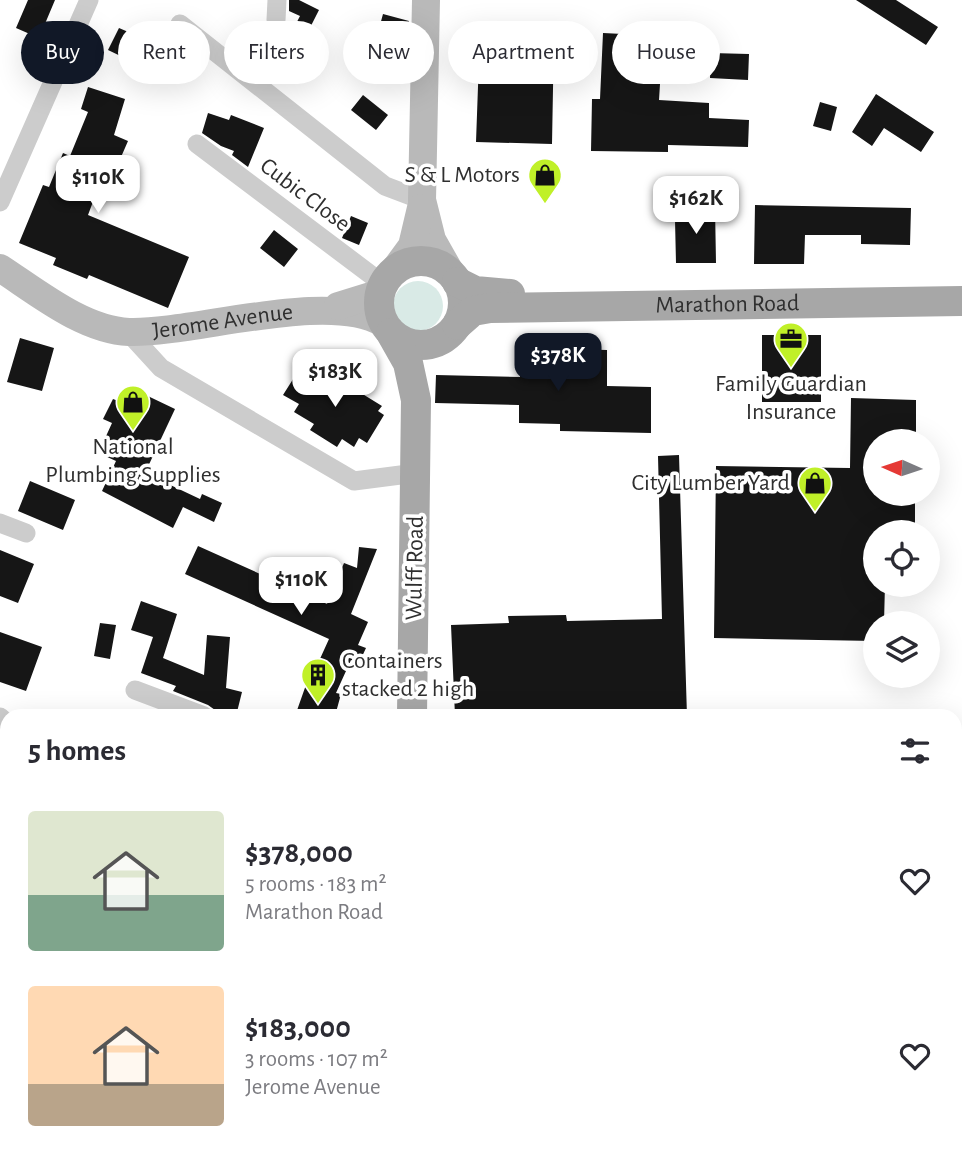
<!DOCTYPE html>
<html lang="en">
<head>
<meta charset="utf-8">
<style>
	body { margin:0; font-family:"Alegreya Sans",sans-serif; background:#f7f7f7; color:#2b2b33; height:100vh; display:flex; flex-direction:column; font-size:26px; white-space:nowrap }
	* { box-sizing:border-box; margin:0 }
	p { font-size:23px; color:#7c7c81 }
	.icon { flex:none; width:38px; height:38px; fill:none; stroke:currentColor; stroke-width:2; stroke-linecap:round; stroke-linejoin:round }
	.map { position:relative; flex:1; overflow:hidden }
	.panel { position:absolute; left:0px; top:709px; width:962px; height:450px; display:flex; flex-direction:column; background:#fff; border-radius:21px 21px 0 0; box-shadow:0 7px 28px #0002 }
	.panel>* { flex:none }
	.hud { position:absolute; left:21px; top:21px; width:920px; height:63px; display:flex; gap:14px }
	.needle { width:46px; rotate:273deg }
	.fabs { position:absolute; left:863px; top:429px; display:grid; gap:14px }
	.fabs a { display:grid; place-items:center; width:77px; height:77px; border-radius:50%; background:#fff; box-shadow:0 7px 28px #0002; font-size:35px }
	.price { position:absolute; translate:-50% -60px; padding:0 16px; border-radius:14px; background:#fff; color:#222; font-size:23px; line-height:46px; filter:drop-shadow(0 2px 4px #0008) }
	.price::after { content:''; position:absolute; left:50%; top:42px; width:21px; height:16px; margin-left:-10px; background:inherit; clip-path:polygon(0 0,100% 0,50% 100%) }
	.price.on { background:#111827; color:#fff }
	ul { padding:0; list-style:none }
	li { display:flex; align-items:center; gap:21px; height:175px; padding:0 28px }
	li span { display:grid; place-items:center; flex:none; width:196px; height:140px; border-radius:7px; color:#555 }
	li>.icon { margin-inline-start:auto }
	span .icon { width:84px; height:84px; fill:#fffc; stroke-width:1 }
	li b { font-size:30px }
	h2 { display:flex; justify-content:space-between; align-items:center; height:84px; padding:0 28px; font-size:30px }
	.pill { padding:0 24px; border-radius:32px; background:#fff; box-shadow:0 7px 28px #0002; font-size:24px; line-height:63px }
	.pill.on { background:#111827; color:#fff }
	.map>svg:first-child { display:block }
	.green { fill:#d9eae6 }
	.building { fill:#161616 }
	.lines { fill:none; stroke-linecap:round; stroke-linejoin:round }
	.street { stroke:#ccc; stroke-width:19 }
	.secondary { stroke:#b9b9b9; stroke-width:28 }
	.primary { stroke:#a7a7a7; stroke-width:30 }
	.labels { text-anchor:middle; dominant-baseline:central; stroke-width:7; stroke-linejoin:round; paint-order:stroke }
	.poi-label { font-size:24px; fill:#2f2f2f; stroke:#fff; text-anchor:end }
	.street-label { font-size:24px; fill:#2f2f2f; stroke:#fff }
</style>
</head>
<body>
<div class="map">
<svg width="962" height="1157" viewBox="0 0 962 1157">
	<rect width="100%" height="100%" fill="#fff"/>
	<path class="green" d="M393 306a25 25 0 1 1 50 0a25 25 0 1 1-50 0Z"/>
	<path class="building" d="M28 0H55L39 38 16 28Z
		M289 0H299L319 10 284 79 261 66 279 38 286 43 300 16 289 11Z
		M856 0H896L938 27 926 45Z
		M383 14 409 21 404 44 377 36Z
		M119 28 133 34 164 35 163 63 133 62 108 50Z
		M480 31 554 33 552 144 476 142Z
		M603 33 663 36 659 100 709 103V118L749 120 748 147 668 145V152L591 151 592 99H600Z
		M711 53 749 54 748 80 710 78Z
		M88 87 125 99 114 135 128 141 115 171 106 167 88 215 189 257 168 308 89 275 87 279 53 265 56 258 19 243 43 185 49 187 63 153 70 156 88 112 81 109Z
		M876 94 934 132 921 152 884 128 872 146 852 132Z
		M363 95 388 115 376 130 351 110Z
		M820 102 837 107 831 131 813 126Z
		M208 113 229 120 231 115 264 128 248 167 232 155 234 151 221 146 202 133Z
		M755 205 911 208 910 245 861 244V235H805L804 264H754Z
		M686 207H715L716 263H676L675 220H686Z
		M351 216 368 223 359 245 342 238Z
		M274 230 298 249 284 267 260 248Z
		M762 335H821V402H762Z
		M20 338 54 348 42 391 7 382Z
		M562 349 607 350V386L651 387V433L560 431V424L519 423V405L435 403 436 375 520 377V353L562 354Z
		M322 369 382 406 378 411 384 415 367 443 359 438 354 447 342 439 337 447 310 430 314 424 294 412 299 404 283 395 295 376 312 386Z
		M129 387 175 409 145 473 200 499 202 494 222 503 214 522 183 507 173 528 102 491 116 461 105 456 108 448 102 445 112 423 103 419 113 399 121 402Z
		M851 398 916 400V441H875V494H915V532H875V584H885L884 623H875V641L714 638 716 466 850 468Z
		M679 455 687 716H455L451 625 509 623 508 616 566 615 567 621 662 619 658 456Z
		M30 481 75 500 63 530 18 511Z
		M198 546 327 604 344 563 357 568 359 547 377 549 351 614 368 622 358 645 366 648 359 663 351 660 336 693 341 694 335 716H295L307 682 309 683 329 639 185 574Z
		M0 550 34 564 18 603 0 596Z
		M141 601 177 614 163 658 204 675 207 635 230 637 226 688 242 692 236 716 215 710 208 705 173 691 176 686 141 673 153 637 131 630Z
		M100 623 116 625 110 659 94 656Z
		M0 632 42 647 26 691 0 682Z"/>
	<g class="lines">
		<path class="street" d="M276 20 277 0
			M180 24 385 186 422 200
			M197 144 383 284
			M0 202 89 0
			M128 332 161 368 354 481 416 473
			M0 523 26 533
			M135 690 204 716
			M0 717 7 723
			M0 824 7 804
			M956 1045H962
			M0 1098 7 1076"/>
		<g class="secondary">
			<path d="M426 0 422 200 432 240 453 277"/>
			<path id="s1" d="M0 268C37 292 83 330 129 332 193 334 328 290 383 323"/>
			<path d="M393 272 412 246 421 208"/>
			<path d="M338 306 380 293"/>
		</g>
		<g class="primary">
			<circle cx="421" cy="303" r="42"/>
			<path d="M457 282 475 291 510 294"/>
			<path id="s2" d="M457 325 473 311 490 308 962 301"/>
			<path d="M391 333 408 363 416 400 412 716"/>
			<path d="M402 1157V1152"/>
		</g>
	</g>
	<defs>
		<g id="shop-pin" transform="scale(1.75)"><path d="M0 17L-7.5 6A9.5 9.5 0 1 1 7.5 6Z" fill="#c0f028" stroke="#fff"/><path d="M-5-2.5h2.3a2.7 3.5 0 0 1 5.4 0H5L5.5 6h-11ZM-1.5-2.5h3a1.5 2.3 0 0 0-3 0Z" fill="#111"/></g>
		<g id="office-pin" transform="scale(1.75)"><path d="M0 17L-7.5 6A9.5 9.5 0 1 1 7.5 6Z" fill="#c0f028" stroke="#fff"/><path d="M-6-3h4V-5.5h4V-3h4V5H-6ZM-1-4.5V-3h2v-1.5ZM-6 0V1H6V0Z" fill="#111"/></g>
		<g id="building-pin" transform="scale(1.75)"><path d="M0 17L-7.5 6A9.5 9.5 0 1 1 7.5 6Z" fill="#c0f028" stroke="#fff"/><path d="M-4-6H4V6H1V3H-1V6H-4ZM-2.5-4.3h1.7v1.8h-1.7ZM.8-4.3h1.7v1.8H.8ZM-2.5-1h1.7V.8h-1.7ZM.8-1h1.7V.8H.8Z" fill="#111"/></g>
	</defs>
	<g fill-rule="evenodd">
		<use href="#shop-pin" x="545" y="175"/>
		<use href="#office-pin" x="791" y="339"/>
		<use href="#shop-pin" x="133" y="402"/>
		<use href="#shop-pin" x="815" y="483"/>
		<use href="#building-pin" x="318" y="675"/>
	</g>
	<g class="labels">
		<g class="poi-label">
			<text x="520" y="175">S &amp; L Motors</text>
			<text x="791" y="384" text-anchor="middle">Family Guardian<tspan x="791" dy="28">Insurance</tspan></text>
			<text x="133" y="447" text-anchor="middle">National<tspan x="133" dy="28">Plumbing Supplies</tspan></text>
			<text x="790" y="483">City Lumber Yard</text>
			<text x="342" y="661" text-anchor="start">Containers<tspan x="342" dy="28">stacked 2 high</tspan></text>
		</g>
		<g class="street-label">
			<text transform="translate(305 195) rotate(37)">Cubic Close</text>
			<text stroke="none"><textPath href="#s2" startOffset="276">Marathon Road</textPath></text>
			<text stroke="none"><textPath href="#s1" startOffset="240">Jerome Avenue</textPath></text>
			<text transform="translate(415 568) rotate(-89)">Wulff Road</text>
		</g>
	</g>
</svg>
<div class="fabs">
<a><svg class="needle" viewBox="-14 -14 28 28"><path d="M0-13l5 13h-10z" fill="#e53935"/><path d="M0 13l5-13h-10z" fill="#7c7c81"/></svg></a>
<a><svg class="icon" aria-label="locate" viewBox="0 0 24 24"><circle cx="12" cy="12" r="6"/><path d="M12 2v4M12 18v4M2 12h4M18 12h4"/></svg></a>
<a><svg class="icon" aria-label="layers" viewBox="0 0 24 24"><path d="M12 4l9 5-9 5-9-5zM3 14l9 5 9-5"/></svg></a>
</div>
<b class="price" style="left:98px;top:215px">$110K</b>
<b class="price" style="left:696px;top:236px">$162K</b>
<b class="price on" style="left:558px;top:393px">$378K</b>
<b class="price" style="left:335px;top:409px">$183K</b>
<b class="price" style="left:301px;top:617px">$110K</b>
<div class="hud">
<a class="pill on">Buy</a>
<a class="pill">Rent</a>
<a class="pill">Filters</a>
<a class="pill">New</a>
<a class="pill">Apartment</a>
<a class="pill">House</a>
</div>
<section class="panel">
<h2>5 homes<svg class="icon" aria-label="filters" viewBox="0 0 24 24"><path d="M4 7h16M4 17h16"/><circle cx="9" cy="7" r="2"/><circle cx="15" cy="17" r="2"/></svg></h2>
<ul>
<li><span style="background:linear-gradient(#dfe7d0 60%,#7fa58c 0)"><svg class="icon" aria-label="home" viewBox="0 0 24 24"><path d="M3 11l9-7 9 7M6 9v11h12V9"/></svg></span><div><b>$378,000</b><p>5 rooms · 183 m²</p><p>Marathon Road</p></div><svg class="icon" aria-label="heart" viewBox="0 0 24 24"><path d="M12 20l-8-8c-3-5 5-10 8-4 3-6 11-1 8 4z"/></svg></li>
<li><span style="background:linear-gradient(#ffd9b3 70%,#b9a48a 0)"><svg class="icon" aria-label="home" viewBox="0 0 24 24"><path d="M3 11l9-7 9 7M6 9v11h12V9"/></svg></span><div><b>$183,000</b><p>3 rooms · 107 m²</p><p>Jerome Avenue</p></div><svg class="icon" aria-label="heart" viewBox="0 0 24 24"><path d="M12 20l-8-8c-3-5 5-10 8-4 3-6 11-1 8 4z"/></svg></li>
</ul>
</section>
</div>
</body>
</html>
